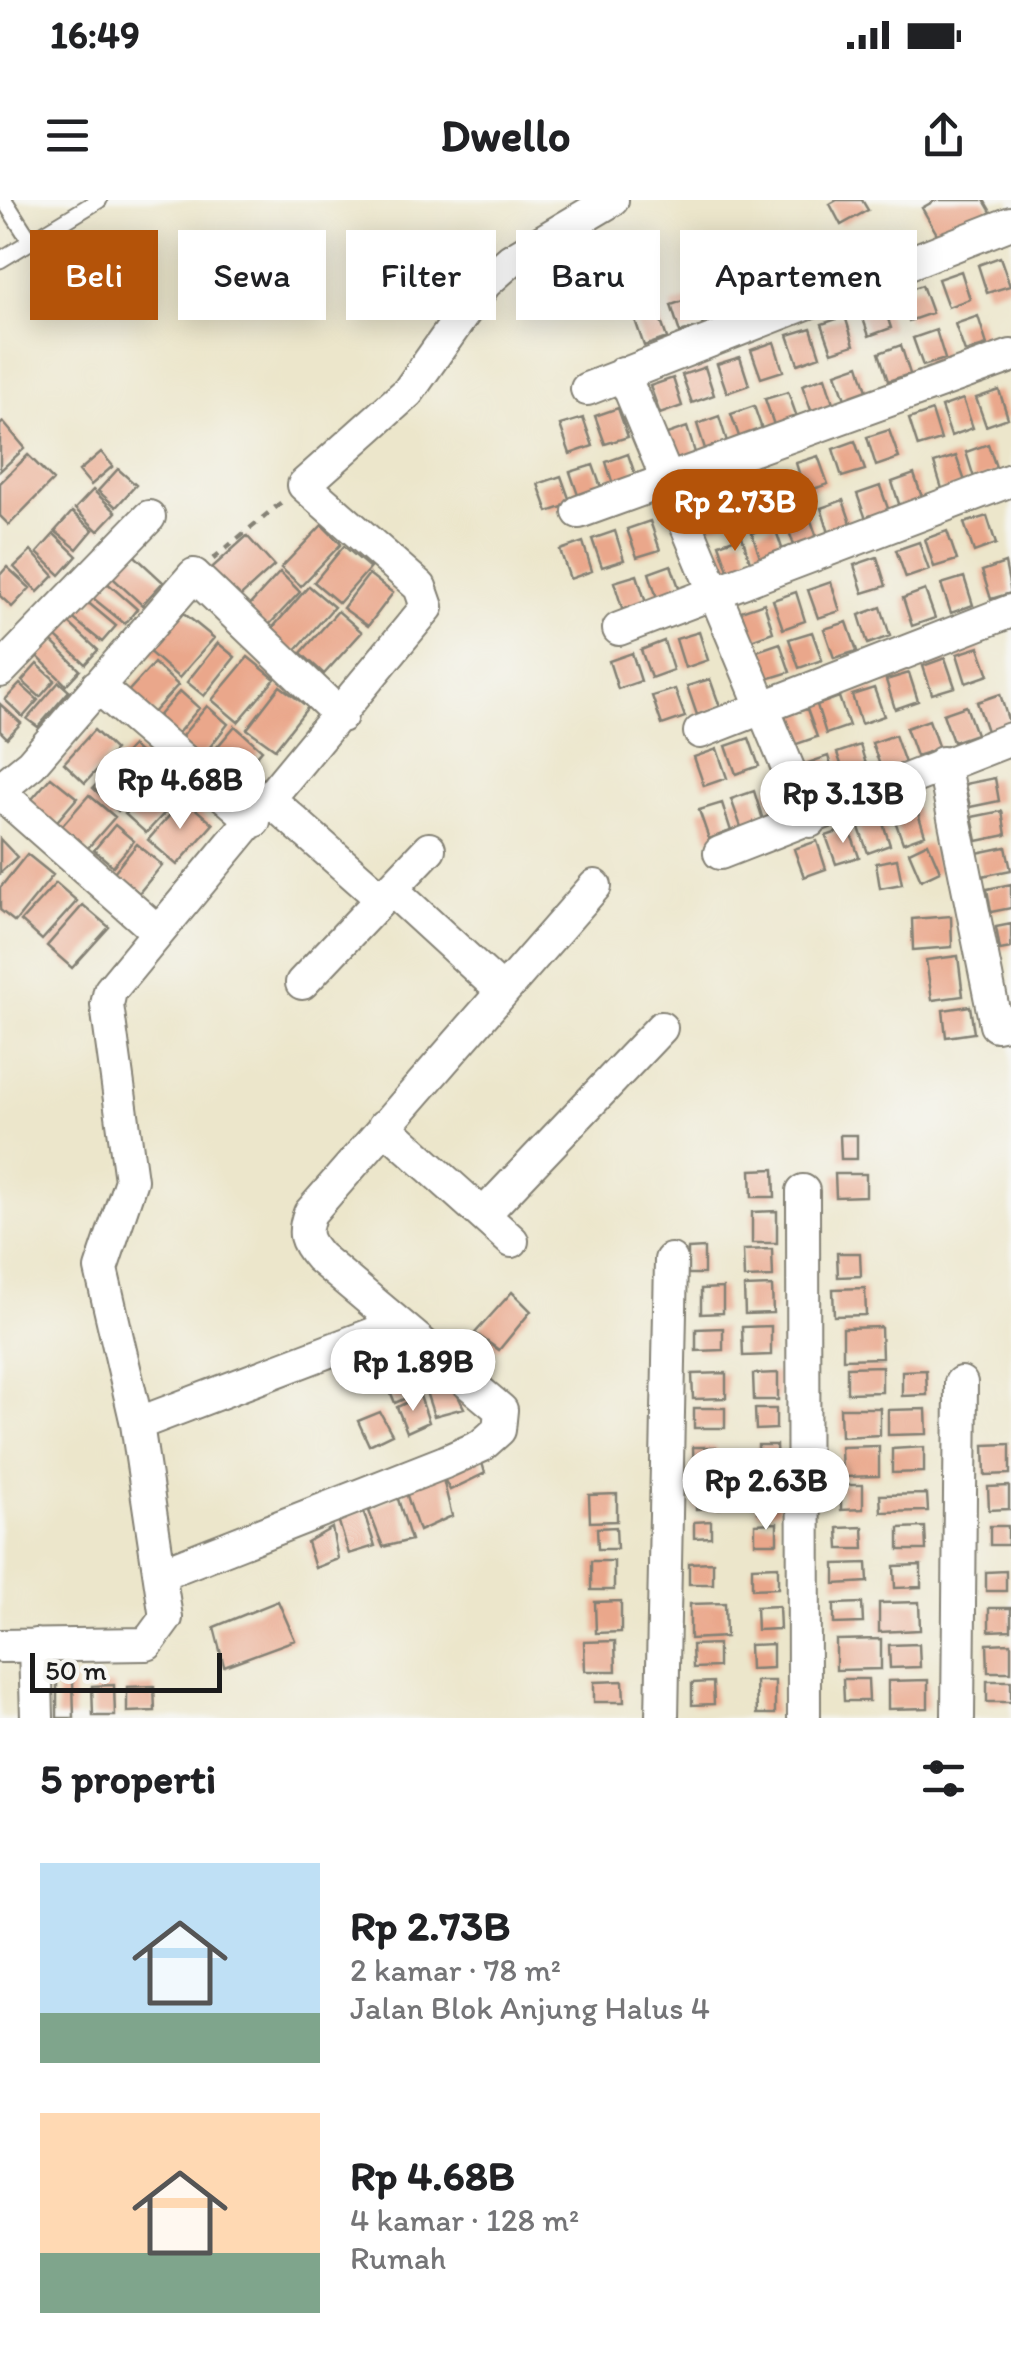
<!DOCTYPE html>
<html lang="id">
<head>
<meta charset="utf-8">
<style>
	body { margin:0; font-family:Itim,sans-serif; background:#f2f2f2; color:#202124; height:100vh; display:flex; flex-direction:column; font-size:38px; white-space:nowrap }
	* { box-sizing:border-box; margin:0 }
	p { font-size:32px; color:#757577 }
	.icon { flex:none; width:55px; height:55px; fill:none; stroke:currentColor; stroke-width:2; stroke-linecap:round; stroke-linejoin:round }
	.map { position:relative; height:1518px; overflow:hidden }
	.drawer { display:flex; flex-direction:column; background:#fff; flex:1 }
	.drawer>* { flex:none }
	.top-card { position:absolute; left:30px; top:30px; width:952px; height:90px; display:flex; gap:20px }
	.scale { position:absolute; left:30px; bottom:25px; width:192px; box-sizing:border-box; padding-left:10px; border:5px solid #1c1c1c; border-top:0; font-size:28px; line-height:35px; white-space:nowrap; color:#1c1c1c; -webkit-text-stroke:8px #f6f6f2; paint-order:stroke }
	.price { position:absolute; translate:-50% -85px; padding:0 22px; border-radius:35px; background:#fff; color:#222; font-size:32px; line-height:65px; filter:drop-shadow(0 2px 5px #0008) }
	.price::after { content:''; position:absolute; left:50%; top:60px; width:30px; height:22px; margin-left:-15px; background:inherit; clip-path:polygon(0 0,100% 0,50% 100%) }
	.price.active { background:#b45309; color:#fff }
	ul { padding:0; list-style:none }
	li { display:flex; align-items:center; gap:30px; height:250px; padding:0 40px }
	li span { display:grid; place-items:center; flex:none; width:280px; height:200px; border-radius:0px; color:#555 }
	li>.icon { margin-inline-start:auto }
	span .icon { width:120px; height:120px; fill:#fffc; stroke-width:1 }
	li b { font-size:42px }
	h2 { display:flex; justify-content:space-between; align-items:center; height:120px; padding:0 40px; font-size:42px }
	.tag { padding:0 35px; border-radius:0px; background:#fff; box-shadow:0 5px 25px #0003; font-size:35px; line-height:90px }
	.tag.active { background:#b45309; color:#fff }
	.status { display:flex; justify-content:space-between; align-items:center; height:70px; padding:0 50px; background:#fff; direction:ltr }
	.status svg { height:28px; fill:currentColor }
	header { display:flex; justify-content:space-between; align-items:center; height:130px; padding:0 40px; background:#fff; font-size:45px; font-weight:700 }
	.map>svg:first-child { display:block }
	.building { fill:#eaa78b }
	.lines { fill:none; stroke-linecap:round; stroke-linejoin:round }
	.lane-casing { stroke:#848174; stroke-width:19 }
	.street-casing { stroke:#848174; stroke-width:36 }
	.path { stroke:#848174; stroke-width:5; stroke-dasharray:8 8; stroke-linecap:butt }
	.lane { stroke:#fff; stroke-width:15 }
	.street { stroke:#fff; stroke-width:32 }
</style>
</head>
<body>
<div class="status"><b>16:49</b><svg viewBox="0 0 49 12"><path d="M0 12V9h3v3zM5 12V6h3v6zM10 12V3h3v9zM15 12V0h3v12zM26 1h20v11H26zM47 4h2v5h-2z"/></svg></div>
<header><svg class="icon" aria-label="menu" viewBox="0 0 24 24"><path d="M4 6h16M4 12h16M4 18h16"/></svg>Dwello<svg class="icon" aria-label="share" viewBox="0 0 24 24"><path d="M12 15V3M7 8l5-5 5 5M5 13v7h14v-7"/></svg></header>
<div class="map">
<svg width="1011" height="1518" viewBox="0 0 1011 1518">
	<rect width="100%" height="100%" fill="#f6f6f2"/>
	<filter id="ink" filterUnits="userSpaceOnUse"><feTurbulence type="fractalNoise" baseFrequency=".01" numOctaves="2"/><feDisplacementMap in="SourceGraphic" scale="20" xChannelSelector="R" yChannelSelector="G"/><feConvolveMatrix kernelMatrix="1 2 1 2 8 2 1 2 1" color-interpolation-filters="sRGB"/></filter>
	<filter id="wash" filterUnits="userSpaceOnUse"><feTurbulence type="fractalNoise" baseFrequency=".0048" numOctaves="4" result="noise"/><feDisplacementMap in="SourceGraphic" scale="40" xChannelSelector="R" yChannelSelector="G"/><feGaussianBlur stdDeviation="2.25" result="paint"/><feColorMatrix in="noise" values="0 0 0 0 0 0 0 0 0 0 0 0 0 0 0 0 0 1.4 0 .05"/><feComposite in="paint" operator="in"/></filter>
	<g filter="url(#wash)">
		<rect width="100%" height="100%" fill="#ece6cb"/>
		<g id="blocks">
			<path class="building" d="M837 0H862L868 10 841 25 830 4Z
				M936 0H984L991 12 941 41 922 8Z
				M874 36 883 65 860 72 851 44Z
				M839 43 849 71 826 79 816 50Z
				M1000 57 1010 86 987 93 978 65Z
				M801 58 811 86 788 94 778 65Z
				M961 71 970 99 948 107 938 79Z
				M764 72 774 100 751 108 742 80Z
				M730 84 739 113 717 121 707 92Z
				M922 85 932 113 909 121 899 93Z
				M694 97 703 126 680 133 671 105Z
				M882 100 891 128 869 136 859 107Z
				M657 110 667 138 644 146 634 117Z
				M845 116 854 145 832 152 822 124Z
				M978 116 987 145 965 152 955 124Z
				M811 128 820 156 798 164 788 135Z
				M936 130 945 159 923 166 913 138Z
				M774 142 783 171 761 178 751 150Z
				M901 145 910 174 888 181 879 153Z
				M740 157 749 185 727 193 717 164Z
				M859 165 868 194 846 202 836 173Z
				M705 167 714 195 692 203 682 175Z
				M825 177 834 206 812 213 802 185Z
				M673 178 682 206 660 214 650 186Z
				M999 190 1008 218 986 226 976 198Z
				M788 192 798 220 775 228 765 199Z
				M963 199 973 228 951 236 941 207Z
				M754 206 764 235 741 242 731 214Z
				M618 208 628 237 605 244 595 216Z
				M932 211 941 240 918 247 909 219Z
				M719 216 728 245 706 252 697 224Z
				M583 218 593 246 570 254 560 225Z
				M3 222 25 248 0 271V225Z
				M687 227 696 256 674 264 664 235Z
				M889 230 899 258 876 266 867 237Z
				M855 241 865 270 842 277 833 249Z
				M988 244 998 273 975 281 966 252Z
				M101 252 113 266 91 285 79 271Z
				M628 254 638 283 615 291 606 262Z
				M28 255 53 280 9 325 0 316V283Z
				M818 256 828 284 805 292 796 263Z
				M956 256 966 284 943 292 934 263Z
				M593 265 603 293 580 301 570 272Z
				M118 269 136 285 116 307 98 291Z
				M784 270 794 299 771 307 762 278Z
				M914 274 924 303 901 310 892 282Z
				M561 276 571 304 548 312 538 284Z
				M749 280 759 309 736 316 727 288Z
				M880 286 890 314 867 322 857 294Z
				M93 290 116 312 98 331 75 309Z
				M717 292 727 320 704 328 694 299Z
				M843 300 853 329 830 336 821 308Z
				M72 312 93 330 77 349 55 331Z
				M809 315 819 343 796 351 786 323Z
				M987 316 996 344 974 352 964 323Z
				M650 321 660 350 637 357 627 329Z
				M322 325 341 344 301 386 281 368Z
				M774 325 784 354 761 361 752 333Z
				M615 331 624 360 602 367 592 339Z
				M947 331 957 360 934 367 925 339Z
				M54 334 77 356 60 375 37 353Z
				M247 336 274 366 232 404 205 374Z
				M742 336 751 365 729 373 719 344Z
				M583 342 592 371 570 379 560 350Z
				M919 342 929 370 906 378 896 350Z
				M344 346 370 368 339 403 314 382Z
				M125 347 163 382 142 405 104 370Z
				M31 351 54 376 38 392 14 367Z
				M877 357 886 386 863 393 854 365Z
				M1005 363 1011 393 991 399 982 371Z
				M671 365 681 393 658 401 649 373Z
				M7 367 30 388 12 407 0 396V375Z
				M280 372 300 392 266 428 246 409Z
				M97 374 137 409 125 424 83 390Z
				M369 374 393 393 368 426 343 408Z
				M637 375 646 403 623 411 614 382Z
				M964 377 973 405 951 413 941 384Z
				M831 382 840 411 818 418 808 390Z
				M309 386 334 407 292 454 268 433Z
				M925 390 935 418 912 426 903 398Z
				M796 392 805 421 783 429 773 400Z
				M79 395 116 426 102 442 65 412Z
				M764 403 773 432 751 440 741 411Z
				M881 407 890 436 868 444 859 415Z
				M181 411 214 438 179 478 147 450Z
				M338 411 362 432 324 474 301 453Z
				M57 412 98 450 85 464 44 426Z
				M847 422 857 451 834 458 824 429Z
				M699 432 708 460 685 468 676 439Z
				M812 432 822 460 799 468 789 439Z
				M46 436 80 470 66 485 32 451Z
				M664 441 673 470 651 478 641 450Z
				M218 443 235 457 204 496 187 482Z
				M780 443 790 472 767 479 757 451Z
				M979 447 989 475 966 483 957 454Z
				M632 453 641 481 618 489 609 461Z
				M248 457 275 479 238 522 212 500Z
				M945 458 955 487 932 494 923 466Z
				M154 463 178 485 148 518 124 496Z
				M37 464 55 480 40 497 22 481Z
				M909 473 918 501 895 509 886 480Z
				M710 479 720 507 697 515 687 486Z
				M59 482 69 491 38 527 27 519Z
				M20 484 38 500 23 517 5 500Z
				M280 486 308 507 275 549 247 529Z
				M874 488 884 516 861 524 852 495Z
				M675 489 685 517 662 525 652 496Z
				M180 491 199 508 173 539 153 522Z
				M1000 494 1009 523 987 531 977 502Z
				M839 497 849 526 826 534 817 505Z
				M0 504 21 523 7 538 0 531Z
				M207 506 228 524 199 561 177 542Z
				M966 506 976 534 953 542 943 514Z
				M807 509 817 537 794 545 785 516Z
				M929 520 939 549 916 556 906 528Z
				M235 526 262 550 233 584 206 560Z
				M94 530 115 550 85 583 64 563Z
				M895 535 905 563 882 571 872 543Z
				M749 538 759 566 736 574 726 546Z
				M860 545 869 574 847 581 837 553Z
				M132 546 157 568 118 611 93 588Z
				M717 549 727 578 704 586 694 557Z
				M828 556 837 585 815 592 805 564Z
				M160 575 182 594 146 633 125 614Z
				M51 577 77 598 52 627 26 606Z
				M995 578 999 601 970 607 965 584Z
				M789 581 798 610 776 618 766 589Z
				M754 591 763 620 741 627 731 599Z
				M89 595 115 617 80 657 54 635Z
				M184 599 213 624 177 665 148 640Z
				M722 603 731 631 709 639 699 610Z
				M916 607 925 635 903 643 893 615Z
				M1002 611 1006 635 977 641 972 617Z
				M881 617 890 645 868 653 858 625Z
				M115 625 134 641 113 666 94 650Z
				M849 628 859 657 836 664 826 636Z
				M0 639 17 657 0 673Z
				M817 641 826 669 804 677 794 649Z
				M928 643 940 671 921 680 909 652Z
				M137 644 162 665 139 693 114 672Z
				M1006 647 1011 670 982 676 977 653Z
				M27 654 53 675 15 722 0 710V688Z
				M897 659 902 684 880 688 876 663Z
				M56 683 77 701 42 740 21 721Z
				M1011 684V708L991 712 987 689Z
				M83 705 109 727 72 768 47 746Z
				M951 716 952 747 913 750 912 719Z
				M1011 724V748L1000 750 996 727Z
				M958 756 963 796 932 800 926 760Z
				M970 806 974 833 946 837 943 810Z
				M840 935H857V959H841Z
				M774 969 775 997H752L751 970Z
				M835 974H866V996L836 997Z
				M777 1011V1043H752V1012Z
				M704 1048V1074H688V1049Z
				M772 1049 773 1077 744 1078 743 1050Z
				M837 1053H860L861 1076 838 1077Z
				M772 1086 773 1113 745 1114 744 1087Z
				M723 1088V1113L701 1114V1089Z
				M865 1088 866 1115 834 1116 833 1089Z
				M512 1092 531 1111 499 1150 475 1133Z
				M771 1126V1155L743 1156 742 1127Z
				M881 1127 882 1158 843 1159V1128Z
				M723 1128V1150L696 1151V1129Z
				M443 1163 455 1177 423 1189 415 1170Z
				M882 1166V1192L847 1193V1167Z
				M926 1170 927 1195 902 1196V1171Z
				M726 1173V1198L693 1199 692 1174Z
				M778 1173V1200H754L753 1174Z
				M411 1174 417 1193 395 1203 388 1186Z
				M450 1180 464 1208 434 1216 426 1192Z
				M420 1196 429 1222 407 1232 397 1207Z
				M694 1208H725V1228H694Z
				M840 1208H880V1235L841 1237Z
				M755 1209H776V1229L756 1230Z
				M926 1209 927 1234 888 1235V1210Z
				M380 1212 392 1234 369 1245 358 1221Z
				M1010 1244V1274L985 1275 984 1245Z
				M758 1245H776L777 1268H758Z
				M879 1246V1276L842 1277 841 1247Z
				M693 1247H716L717 1270 694 1271Z
				M924 1247V1272L892 1273V1249Z
				M479 1252 485 1273 450 1290 442 1275 452 1316 419 1331 404 1287Z
				M695 1284H721V1308L696 1309Z
				M757 1284H778L779 1311 758 1312Z
				M841 1285H863V1309L841 1310Z
				M1009 1286V1309L989 1310 988 1287Z
				M617 1294V1321L590 1322 589 1295Z
				M927 1294 928 1311 881 1312 880 1295Z
				M397 1296 411 1340 383 1347 369 1311Z
				M363 1310 375 1346 349 1354 338 1319Z
				M711 1321V1337L694 1338V1322Z
				M777 1323V1343H755V1324Z
				M990 1326H1008V1345H990Z
				M616 1327 617 1349H598L597 1328Z
				M863 1327 864 1349H839L838 1328Z
				M925 1327 926 1350H899V1328Z
				M332 1328 338 1359 315 1368 307 1342Z
				M591 1361H614V1390H591Z
				M713 1362V1384H689V1363Z
				M867 1363 868 1382 835 1384V1364Z
				M921 1365V1387L895 1388 894 1366Z
				M778 1366V1388L752 1389V1367Z
				M1006 1371V1391H986V1372Z
				M278 1401 295 1440 224 1466 214 1427Z
				M621 1401V1432L596 1433 595 1402Z
				M919 1402 920 1430 879 1432V1403Z
				M725 1403 726 1437 690 1439V1404Z
				M862 1403 863 1423 834 1424V1404Z
				M779 1406 780 1429 757 1430 756 1407Z
				M989 1408H1011V1430L989 1431Z
				M881 1439V1469L836 1470V1440Z
				M615 1441 616 1471H585L584 1442Z
				M1011 1443V1472H988L987 1444Z
				M718 1444V1467L693 1468 692 1445Z
				M773 1444V1468L750 1469 749 1445Z
				M919 1444 920 1467 890 1468 889 1445Z
				M843 1479H868L869 1501H844Z
				M57 1480H73L74 1518H57Z
				M928 1480V1508L888 1509V1481Z
				M623 1481 624 1502H594V1482Z
				M756 1481H775V1514H757Z
				M987 1481H1011V1502H987Z
				M713 1482 714 1504 692 1505V1483Z
				M114 1485 115 1516H93L92 1486Z
				M154 1486 155 1511 127 1512V1487Z"/>
		</g>
	</g>
	<g filter="url(#ink)">
		<use href="#blocks" fill-opacity="0" stroke="#848174" stroke-width="2.5"/>
		<g class="lines">
			<g class="lane-casing">
				<path id="lane" d="M4 0 31 42
					M0 60 99 0"/>
			</g>
			<g class="street-casing">
				<path id="street" d="M623 173 810 621
					M587 189 1011 23
					M579 312 1011 156
					M619 429 1011 280
					M0 471 149 317
					M97 486 254 621
					M700 532 1011 411
					M943 563 996 825 1011 822
					M0 589 31 564 194 375 341 516
					M0 593 158 732
					M270 600 381 698
					M720 653 1011 539
					M391 689 429 649
					M302 783 391 689 501 790
					M384 926 512 1041
					M803 991 804 1518
					M484 1014 661 828
					M137 1224 101 1069 131 980 107 805 110 791 427 407 420 387 304 285 408 192 485 83 511 60 612 0
					M160 1374 445 1262 481 1246 499 1230 501 1210 319 1057C305 1041 302 1034 310 1013L595 686
					M35 1445 37 1518
					M0 1446 147 1444 166 1418 137 1224 397 1125
					M662 1518 671 1060
					M958 1518 961 1183"/>
			</g>
			<path class="path" d="M213 359 282 302"/>
			<use href="#lane" class="lane"/>
			<use href="#street" class="street"/>
		</g>
	</g>
</svg>
<div class="scale">50 m</div>
<b class="price active" style="left:735px;top:354px">Rp 2.73B</b>
<b class="price" style="left:180px;top:632px">Rp 4.68B</b>
<b class="price" style="left:843px;top:646px">Rp 3.13B</b>
<b class="price" style="left:413px;top:1214px">Rp 1.89B</b>
<b class="price" style="left:766px;top:1333px">Rp 2.63B</b>
<div class="top-card">
<a class="tag active">Beli</a>
<a class="tag">Sewa</a>
<a class="tag">Filter</a>
<a class="tag">Baru</a>
<a class="tag">Apartemen</a>
</div>
</div>
<section class="drawer">
<h2>5 properti<svg class="icon" aria-label="filters" viewBox="0 0 24 24"><path d="M4 7h16M4 17h16"/><circle cx="9" cy="7" r="2"/><circle cx="15" cy="17" r="2"/></svg></h2>
<ul>
<li><span style="background:linear-gradient(#bfe0f5 75%,#7fa58c 0)"><svg class="icon" aria-label="home" viewBox="0 0 24 24"><path d="M3 11l9-7 9 7M6 9v11h12V9"/></svg></span><div><b>Rp 2.73B</b><p>2 kamar · 78 m²</p><p>Jalan Blok Anjung Halus 4</p></div></li>
<li><span style="background:linear-gradient(#ffd9b3 70%,#7fa58c 0)"><svg class="icon" aria-label="home" viewBox="0 0 24 24"><path d="M3 11l9-7 9 7M6 9v11h12V9"/></svg></span><div><b>Rp 4.68B</b><p>4 kamar · 128 m²</p><p>Rumah</p></div></li>
</ul>
</section>
</body>
</html>
